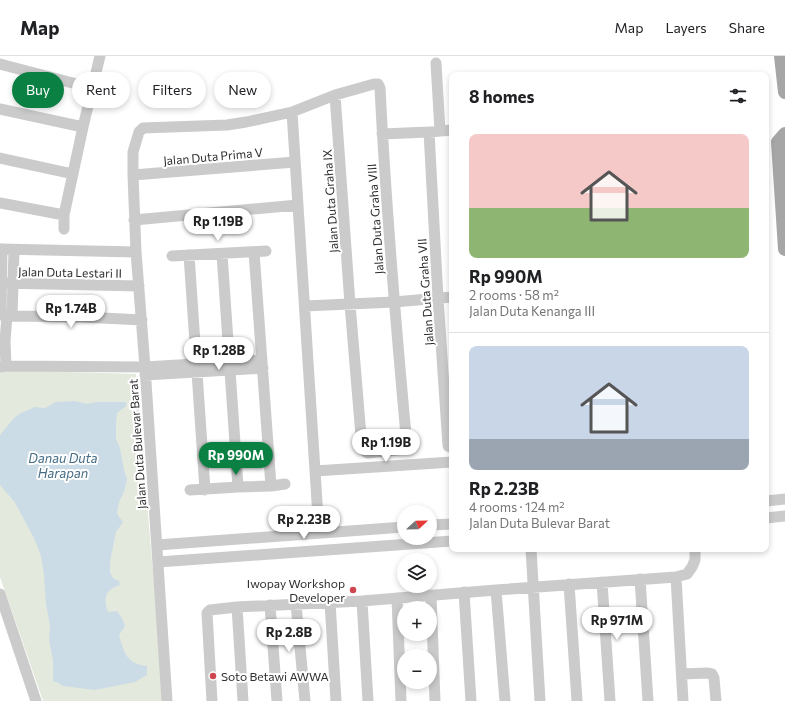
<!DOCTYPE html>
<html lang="en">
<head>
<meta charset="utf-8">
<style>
	body { margin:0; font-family:Commissioner,sans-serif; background:#f2f2f2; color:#202124; height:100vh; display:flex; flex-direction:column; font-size:15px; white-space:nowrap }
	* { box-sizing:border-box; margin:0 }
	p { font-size:13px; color:#757577 }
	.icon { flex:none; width:22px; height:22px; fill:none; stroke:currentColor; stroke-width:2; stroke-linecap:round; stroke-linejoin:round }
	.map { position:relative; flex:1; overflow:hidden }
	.sheet { position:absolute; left:449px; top:16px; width:320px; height:480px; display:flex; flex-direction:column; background:#fff; border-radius:8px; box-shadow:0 2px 6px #0003 }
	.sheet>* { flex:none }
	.top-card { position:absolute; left:12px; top:16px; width:377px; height:36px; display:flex; gap:8px }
	.needle { width:26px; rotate:68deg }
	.controls { position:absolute; left:397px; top:449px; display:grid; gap:8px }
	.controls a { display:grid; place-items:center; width:40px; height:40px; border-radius:50%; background:#fff; box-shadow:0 2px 6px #0003; font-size:20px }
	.price { position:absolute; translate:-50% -34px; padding:0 9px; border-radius:14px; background:#fff; color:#222; font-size:13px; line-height:26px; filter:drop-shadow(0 1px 2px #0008) }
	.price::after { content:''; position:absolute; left:50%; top:24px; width:12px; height:9px; margin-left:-6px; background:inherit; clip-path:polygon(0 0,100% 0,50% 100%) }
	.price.active { background:#0b8043; color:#fff }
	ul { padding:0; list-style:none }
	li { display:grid; align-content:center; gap:8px; height:212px; padding:0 20px }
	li+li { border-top:1px solid #e0e0e0 }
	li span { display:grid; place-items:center; height:124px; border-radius:8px; color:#555 }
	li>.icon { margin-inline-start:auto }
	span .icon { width:72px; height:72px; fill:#fffc; stroke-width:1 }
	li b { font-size:17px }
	h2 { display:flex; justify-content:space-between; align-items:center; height:48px; padding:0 20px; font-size:17px }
	.chip { padding:0 14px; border-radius:18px; background:#fff; box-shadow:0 2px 6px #0003; font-size:14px; line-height:36px }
	.chip.active { background:#0b8043; color:#fff }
	header { display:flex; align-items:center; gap:24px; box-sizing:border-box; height:56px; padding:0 20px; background:#fff; border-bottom:1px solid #e0e0e0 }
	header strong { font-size:19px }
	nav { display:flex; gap:22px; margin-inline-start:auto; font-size:14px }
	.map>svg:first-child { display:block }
	.green { fill:#e4e9dd }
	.water { fill:#ccdce7 }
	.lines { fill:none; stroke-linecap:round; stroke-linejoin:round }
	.minor { stroke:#cbcbcb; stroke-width:11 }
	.major { stroke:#a6a6a6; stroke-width:14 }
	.poi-dot { fill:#cf4651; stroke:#fff; stroke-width:1.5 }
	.labels { text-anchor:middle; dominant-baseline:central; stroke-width:4; stroke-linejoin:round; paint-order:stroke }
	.street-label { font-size:12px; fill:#2e2e2e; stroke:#fff }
	.poi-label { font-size:12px; fill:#2e2e2e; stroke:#fff; text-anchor:end }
	.water-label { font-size:13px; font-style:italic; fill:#466d85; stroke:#fff }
</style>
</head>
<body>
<header>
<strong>Map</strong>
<nav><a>Map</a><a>Layers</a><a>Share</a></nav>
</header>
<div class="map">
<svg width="785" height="645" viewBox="0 0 785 645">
	<rect width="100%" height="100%" fill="#fff"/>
	<path class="green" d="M2 314 136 318 164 645H43L0 521V315Z"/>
	<path class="water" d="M75 345 87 348 96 346H126V350L117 357 116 369V383L120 392 124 414 127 423 124 436 119 446 117 458 123 466 116 476 110 506V516L113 522 119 525 120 529C105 534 103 542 108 556L117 555 122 562 125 570 119 579C124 596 126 608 147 610V619L135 626 95 634 63 630 58 627 53 625V604L49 584 50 570 46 548 44 519 41 500 34 482 14 445 6 436 0 429V379L15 361 21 357 35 351 45 352 56 346Z"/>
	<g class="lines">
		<path class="minor" d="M436 7 440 75
			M0 8 92 32
			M0 53 83 71
			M292 56 319 477
			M429 76 438 242 448 390 452 392
			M382 78 429 76 452 74
			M0 102 73 118
			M133 119 295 106
			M0 147 64 159
			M134 164 298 149
			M64 173V159L83 71 100 0
			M0 193 136 196
			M254 196 271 430
			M222 198 238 431
			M189 199 205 434
			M172 200 266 195
			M0 227 139 230
			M305 250 394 246 452 241
			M0 259 12 260 82 261 142 264
			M1 259 2 193
			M12 260 14 194
			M262 304 145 311 136 196 133 119V96L139 76 143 72 227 69 246 66 292 56 335 39 374 28H378L380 32C386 151 396 271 407 390L406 392 404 393 368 397 366 396 362 392 350 248 335 39
			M6 310 5 285 7 260
			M0 311 6 310 145 311 167 645
			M145 319 263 312
			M315 415 452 406
			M190 434 238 431 271 430 285 428
			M766 445 785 443
			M766 462 785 460
			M430 469 452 468
			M157 489 404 471
			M531 493 540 645
			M158 506 452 485
			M676 521 683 645
			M640 523 648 645
			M602 526 610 645
			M569 528 577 645
			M496 534 505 645
			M464 536 471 645
			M0 538 36 645
			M431 539 435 645
			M397 542 401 645
			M362 545 368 645
			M330 546 336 645
			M296 548 305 645
			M270 549 277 645
			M237 551 243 645
			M682 618 707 617 712 618 714 622 716 645
			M212 645 207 557 210 554 237 551 362 545 496 534 676 521 687 518 692 511 695 504V493"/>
		<path class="major" d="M781 0 785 36
			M785 78 778 86 785 193"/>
	</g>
	<g class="poi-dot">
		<circle cx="353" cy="534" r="4"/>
		<circle cx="213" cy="620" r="4"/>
	</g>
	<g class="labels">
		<g class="street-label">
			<text transform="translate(213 100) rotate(-5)">Jalan Duta Prima V</text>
			<text transform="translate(330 145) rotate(-94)">Jalan Duta Graha IX</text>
			<text transform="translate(375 163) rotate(-94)">Jalan Duta Graha VIII</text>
			<text transform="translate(70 216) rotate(1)">Jalan Duta Lestari II</text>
			<text transform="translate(425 236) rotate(-94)">Jalan Duta Graha VII</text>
			<text transform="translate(137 388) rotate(-94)">Jalan Duta Bulevar Barat</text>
		</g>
		<g class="poi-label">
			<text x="345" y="527">Iwopay Workshop<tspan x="345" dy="14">Developer</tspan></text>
			<text x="221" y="620" text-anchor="start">Soto Betawi AWWA</text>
		</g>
		<g class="water-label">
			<text x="63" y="402">Danau Duta<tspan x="63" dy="15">Harapan</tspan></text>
		</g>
	</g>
</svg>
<div class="controls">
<a><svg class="needle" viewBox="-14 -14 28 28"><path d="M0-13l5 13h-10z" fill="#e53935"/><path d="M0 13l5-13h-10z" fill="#757577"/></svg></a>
<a><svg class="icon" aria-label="layers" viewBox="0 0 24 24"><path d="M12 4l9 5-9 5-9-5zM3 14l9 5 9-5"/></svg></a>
<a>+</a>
<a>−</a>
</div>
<b class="price" style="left:218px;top:186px">Rp 1.19B</b>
<b class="price" style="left:71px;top:273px">Rp 1.74B</b>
<b class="price" style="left:219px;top:315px">Rp 1.28B</b>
<b class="price" style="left:386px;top:407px">Rp 1.19B</b>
<b class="price active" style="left:236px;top:420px">Rp 990M</b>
<b class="price" style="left:304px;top:484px">Rp 2.23B</b>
<b class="price" style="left:617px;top:585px">Rp 971M</b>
<b class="price" style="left:289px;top:597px">Rp 2.8B</b>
<div class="top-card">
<a class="chip active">Buy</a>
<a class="chip">Rent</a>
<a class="chip">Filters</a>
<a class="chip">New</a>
</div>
<section class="sheet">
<h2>8 homes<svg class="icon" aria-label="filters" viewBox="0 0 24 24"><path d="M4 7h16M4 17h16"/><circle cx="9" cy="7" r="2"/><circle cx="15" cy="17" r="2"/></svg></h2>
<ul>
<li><span style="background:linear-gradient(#f6c9c9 60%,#8fb573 0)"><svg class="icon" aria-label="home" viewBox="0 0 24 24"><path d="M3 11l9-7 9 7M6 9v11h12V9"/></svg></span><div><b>Rp 990M</b><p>2 rooms · 58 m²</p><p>Jalan Duta Kenanga III</p></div></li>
<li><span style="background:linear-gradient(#c9d6e8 75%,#9aa5b1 0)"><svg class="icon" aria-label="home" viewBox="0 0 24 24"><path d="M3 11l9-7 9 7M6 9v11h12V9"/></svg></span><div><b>Rp 2.23B</b><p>4 rooms · 124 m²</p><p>Jalan Duta Bulevar Barat</p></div></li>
</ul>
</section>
</div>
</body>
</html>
